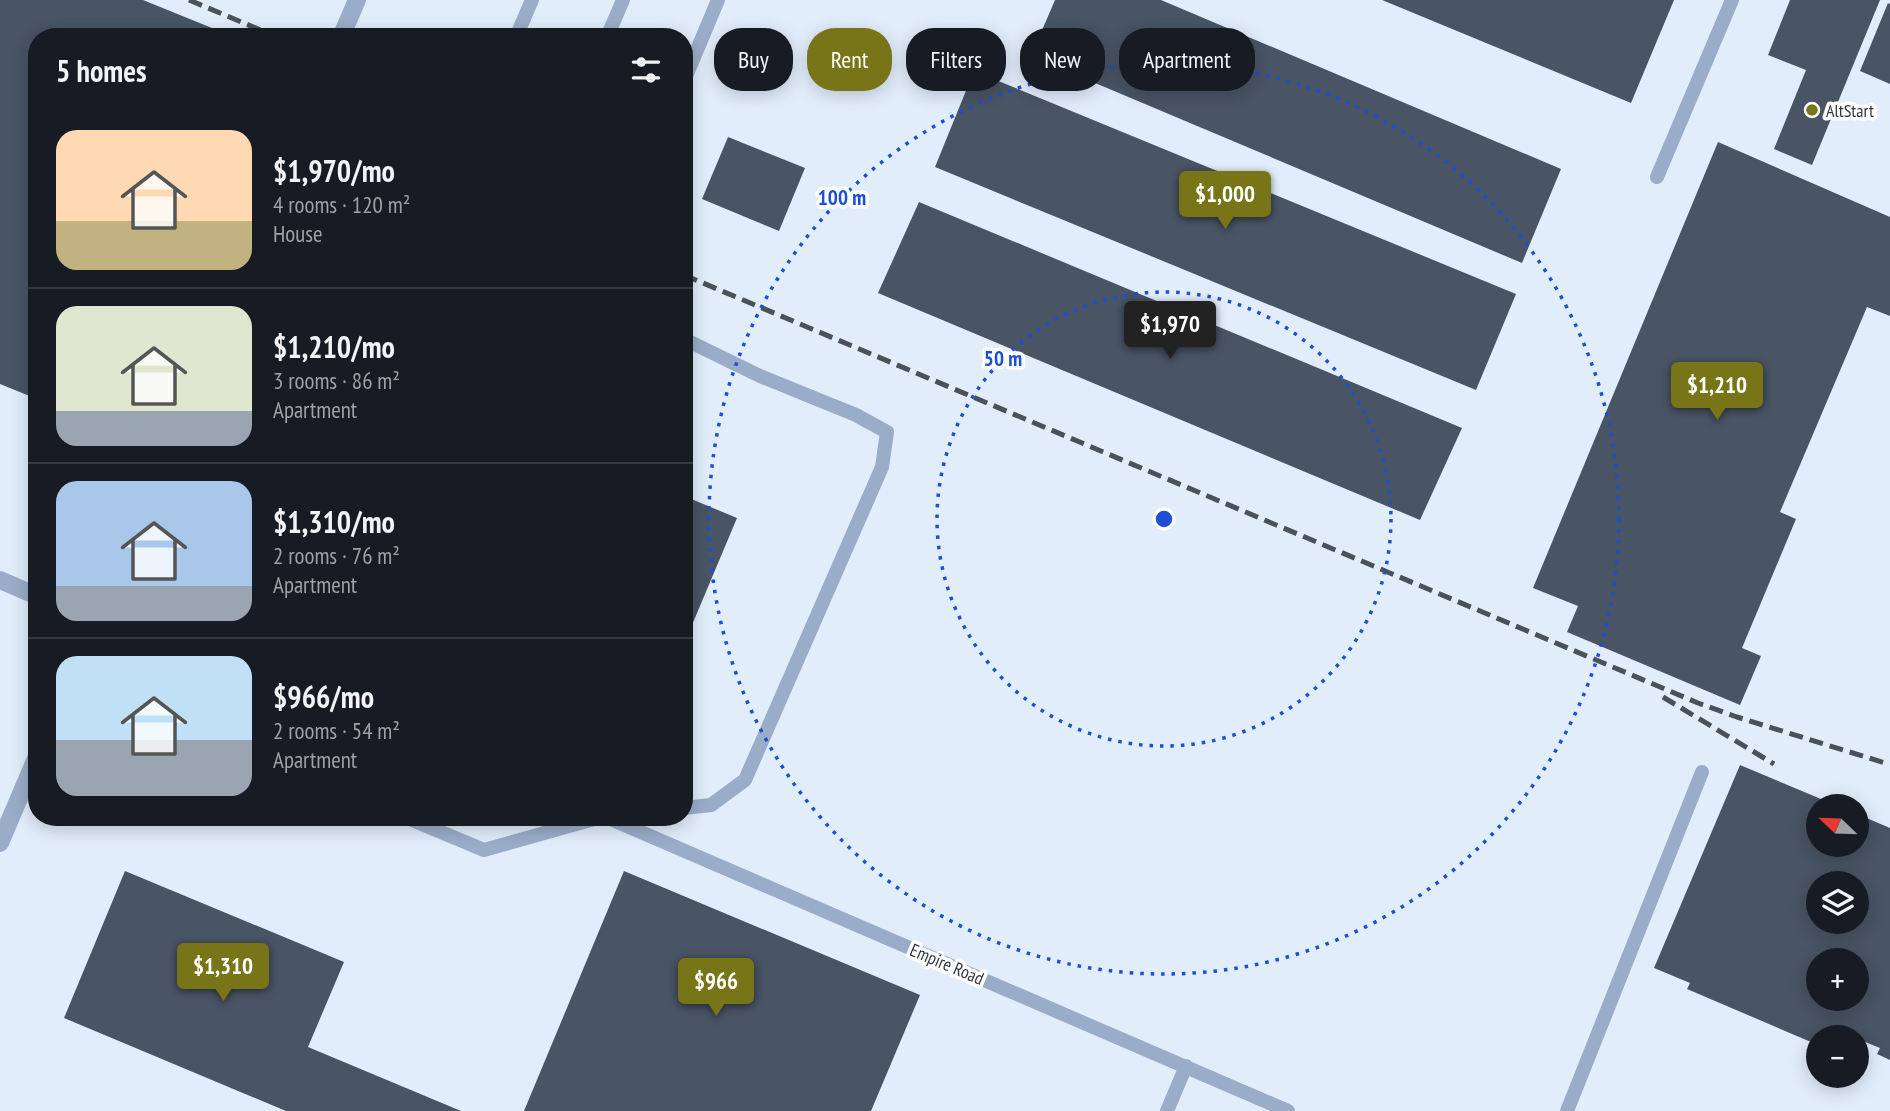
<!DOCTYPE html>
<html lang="en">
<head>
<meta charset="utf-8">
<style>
	body { margin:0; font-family:"PT Sans Narrow",sans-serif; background:#242831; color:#f1f3f6; height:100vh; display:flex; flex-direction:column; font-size:26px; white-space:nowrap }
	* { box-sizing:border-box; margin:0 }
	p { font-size:23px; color:#9ea1a6 }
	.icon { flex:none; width:38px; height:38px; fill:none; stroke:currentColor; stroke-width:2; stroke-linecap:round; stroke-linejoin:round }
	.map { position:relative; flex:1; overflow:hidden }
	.drawer { position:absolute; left:28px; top:28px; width:665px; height:798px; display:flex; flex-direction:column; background:#171b24; border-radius:28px; box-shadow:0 4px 18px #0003 }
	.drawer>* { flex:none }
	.top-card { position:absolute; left:714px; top:28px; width:665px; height:63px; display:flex; gap:14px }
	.needle { width:46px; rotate:293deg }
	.fabs { position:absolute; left:1806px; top:794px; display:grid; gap:14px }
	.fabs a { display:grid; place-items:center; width:63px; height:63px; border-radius:50%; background:#171b24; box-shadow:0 4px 18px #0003; font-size:35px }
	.price { position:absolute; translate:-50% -60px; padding:0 16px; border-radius:7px; background:#787418; color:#fff; font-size:23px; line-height:46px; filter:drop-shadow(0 2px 4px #0008) }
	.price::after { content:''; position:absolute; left:50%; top:42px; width:21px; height:16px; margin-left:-10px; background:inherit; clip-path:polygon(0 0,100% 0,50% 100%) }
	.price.selected { background:#222; color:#fff }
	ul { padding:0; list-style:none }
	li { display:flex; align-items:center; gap:21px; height:175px; padding:0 28px }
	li+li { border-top:2px solid #363941 }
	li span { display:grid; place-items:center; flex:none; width:196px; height:140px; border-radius:21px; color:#555 }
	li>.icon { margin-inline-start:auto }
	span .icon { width:84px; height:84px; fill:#fffc; stroke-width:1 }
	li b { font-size:30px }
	h2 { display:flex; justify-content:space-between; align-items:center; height:84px; padding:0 28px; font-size:30px }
	.tag { padding:0 24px; border-radius:28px; background:#171b24; box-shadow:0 4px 18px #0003; font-size:24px; line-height:63px }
	.tag.selected { background:#787418; color:#fff }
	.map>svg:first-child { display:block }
	.built { fill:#e2edfc; fill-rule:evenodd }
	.building { fill:#495464; fill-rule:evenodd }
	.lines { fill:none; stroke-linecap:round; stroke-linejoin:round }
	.service { stroke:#9aadc8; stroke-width:14 }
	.minor { stroke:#9aadc8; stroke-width:18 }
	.tertiary { stroke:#9aadc8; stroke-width:18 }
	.rail { stroke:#4b5158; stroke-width:5; stroke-dasharray:14 7; stroke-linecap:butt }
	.ring { fill:none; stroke:#1d4ed8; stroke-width:3.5; stroke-dasharray:3.5 7 }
	.poi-dot { fill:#787418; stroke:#fff; stroke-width:2.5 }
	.labels { text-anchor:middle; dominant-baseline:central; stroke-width:7; stroke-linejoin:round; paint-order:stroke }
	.poi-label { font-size:18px; fill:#333940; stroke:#fff; text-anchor:start }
	.street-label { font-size:18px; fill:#333940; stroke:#fff }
	.centre { fill:#1d4ed8; stroke:#fff; stroke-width:3.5 }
	.ring-label { font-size:21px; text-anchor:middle; font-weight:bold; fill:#1d4ed8; stroke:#fff; stroke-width:7; stroke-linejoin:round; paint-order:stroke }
</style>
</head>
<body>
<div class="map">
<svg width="1890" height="1111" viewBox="0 0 1890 1111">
	<rect width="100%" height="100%" fill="#f1f6fe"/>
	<path class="built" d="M0 0H1890V1111H0ZM37 37H684V817H37ZM1818 807H1857V845H1818ZM1818 884H1857V922H1818ZM1818 961H1857V999H1818ZM1818 1038H1857V1076H1818Z"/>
	<path class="building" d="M0 0H143L212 28 208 37H37V399L0 384Z
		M1055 0H1161L1561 169 1522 263 1031 56Z
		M1382 0H1674L1631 103Z
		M1790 0H1880L1812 165 1774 149 1806 70 1768 55Z
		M1888 3 1890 4V84L1860 71Z
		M974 71 1516 294 1476 390 935 167Z
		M728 137 805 168 779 231 702 199Z
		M1718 142 1890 217V316L1867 307 1780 512 1796 519 1742 648 1761 656 1740 705 1567 632 1578 606 1533 588Z
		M919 202 1462 428 1420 520 878 293Z
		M684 496 737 518 684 644Z
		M1740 765 1840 807H1818V845H1857V814L1890 828V1060L1877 1054 1880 1048 1865 1042 1859 1055 1857 1054V1038H1818V1045L1687 989 1690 983 1654 968ZM1818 884H1857V922H1818ZM1818 961H1857V999H1818Z
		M125 871 344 962 308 1047 461 1111H286L64 1018Z
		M624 871 920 995 871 1111H524Z"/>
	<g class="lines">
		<path class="service" d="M516 37 532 0
			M607 37 623 0
			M684 81 718 0
			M1657 177 1732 0
			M684 339 760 376 856 415 887 432 882 467 745 780 711 805 684 808
			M405 817 484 850 601 817
			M606 817 1288 1111
			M1167 1111 1186 1066
			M1567 1111 1702 772"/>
		<path class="minor" d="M0 580 37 596"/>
		<path class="tertiary" d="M341 37 357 0
			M0 843 37 756"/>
		<path class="rail" d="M189 0 277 37
			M684 275 1698 703 1737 717 1885 763
			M1663 697 1774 764"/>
	</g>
	<g class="ring">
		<circle cx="1164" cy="519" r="227"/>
		<circle cx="1164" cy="519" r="455"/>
	</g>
	<circle class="poi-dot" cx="1812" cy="110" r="7"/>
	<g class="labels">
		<g class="poi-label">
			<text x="1826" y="110">AltStart</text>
		</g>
		<g class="street-label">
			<text transform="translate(947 964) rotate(23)">Empire Road</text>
		</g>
	</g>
	<circle cx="1164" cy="519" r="10" class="centre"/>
	<g class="ring-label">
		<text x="842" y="205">100 m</text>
		<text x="1003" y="366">50 m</text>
	</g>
</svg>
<div class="fabs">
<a><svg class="needle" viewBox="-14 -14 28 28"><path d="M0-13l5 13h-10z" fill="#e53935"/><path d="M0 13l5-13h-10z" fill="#9ea1a6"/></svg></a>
<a><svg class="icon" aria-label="layers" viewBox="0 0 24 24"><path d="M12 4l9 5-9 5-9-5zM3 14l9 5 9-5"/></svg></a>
<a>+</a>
<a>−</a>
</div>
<b class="price" style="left:1225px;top:231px">$1,000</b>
<b class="price selected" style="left:1170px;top:361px">$1,970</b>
<b class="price" style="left:1717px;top:422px">$1,210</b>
<b class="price" style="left:223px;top:1003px">$1,310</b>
<b class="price" style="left:716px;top:1018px">$966</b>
<div class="top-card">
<a class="tag">Buy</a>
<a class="tag selected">Rent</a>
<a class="tag">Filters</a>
<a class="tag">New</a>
<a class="tag">Apartment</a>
</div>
<section class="drawer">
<h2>5 homes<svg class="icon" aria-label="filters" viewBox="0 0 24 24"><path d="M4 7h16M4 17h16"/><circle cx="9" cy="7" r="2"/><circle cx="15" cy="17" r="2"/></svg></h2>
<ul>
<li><span style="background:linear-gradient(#ffd9b3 65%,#c2b280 0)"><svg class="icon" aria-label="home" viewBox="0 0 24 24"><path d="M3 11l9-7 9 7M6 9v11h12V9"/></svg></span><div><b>$1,970/mo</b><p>4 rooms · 120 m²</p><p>House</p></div></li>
<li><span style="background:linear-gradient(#dfe7d0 75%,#9aa5b1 0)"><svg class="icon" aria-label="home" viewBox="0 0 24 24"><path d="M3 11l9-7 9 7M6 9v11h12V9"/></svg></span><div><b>$1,210/mo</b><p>3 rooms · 86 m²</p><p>Apartment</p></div></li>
<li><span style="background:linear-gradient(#a9c7e8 75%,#9aa5b1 0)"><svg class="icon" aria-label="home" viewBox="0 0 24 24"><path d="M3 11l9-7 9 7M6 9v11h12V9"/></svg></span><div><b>$1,310/mo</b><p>2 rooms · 76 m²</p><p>Apartment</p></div></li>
<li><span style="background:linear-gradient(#bfe0f5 60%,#9aa5b1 0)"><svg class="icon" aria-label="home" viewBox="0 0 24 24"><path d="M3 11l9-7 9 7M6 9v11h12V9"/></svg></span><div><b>$966/mo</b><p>2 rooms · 54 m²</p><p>Apartment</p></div></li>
</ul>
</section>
</div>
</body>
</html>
